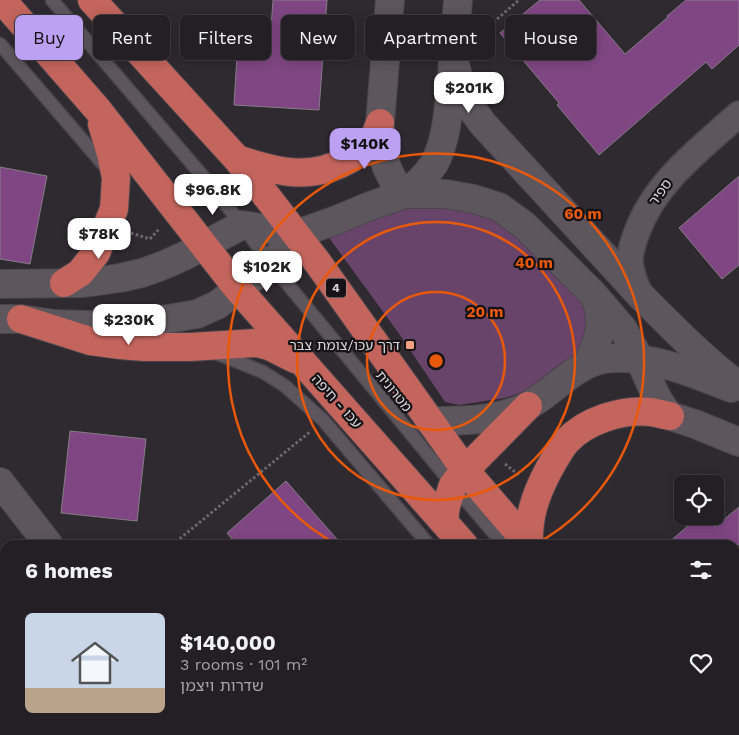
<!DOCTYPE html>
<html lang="en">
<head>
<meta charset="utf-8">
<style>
	body { margin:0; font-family:"Work Sans","Noto Sans Hebrew",sans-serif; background:#2b272c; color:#f1f3f6; height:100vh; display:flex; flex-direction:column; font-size:19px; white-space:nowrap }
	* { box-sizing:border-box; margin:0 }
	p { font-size:16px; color:#a3a2a6 }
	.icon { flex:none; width:28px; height:28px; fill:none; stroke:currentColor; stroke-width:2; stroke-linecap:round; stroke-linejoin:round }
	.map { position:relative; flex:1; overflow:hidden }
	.panel { position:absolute; left:0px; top:540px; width:740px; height:195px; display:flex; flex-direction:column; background:#231f24; border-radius:15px 15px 0 0; box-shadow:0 2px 12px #0003,0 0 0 1px #403d41 }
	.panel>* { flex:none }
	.hud { position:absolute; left:15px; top:15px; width:710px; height:45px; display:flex; gap:10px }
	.buttons { position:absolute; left:674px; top:475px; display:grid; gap:10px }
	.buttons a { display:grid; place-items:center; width:50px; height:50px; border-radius:8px; background:#231f24; box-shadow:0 2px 12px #0003,0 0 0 1px #403d41; font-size:25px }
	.price { position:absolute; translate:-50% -42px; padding:0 11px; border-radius:10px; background:#fff; color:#222; font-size:16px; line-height:32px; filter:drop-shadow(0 1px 2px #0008) }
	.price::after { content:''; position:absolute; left:50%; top:30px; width:15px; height:11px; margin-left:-8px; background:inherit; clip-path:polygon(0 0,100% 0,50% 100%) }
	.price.active { background:#bca0f2; color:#111 }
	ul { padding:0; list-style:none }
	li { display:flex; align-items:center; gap:15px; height:125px; padding:0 25px }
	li+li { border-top:1px solid #403d41 }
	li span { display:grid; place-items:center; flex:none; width:140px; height:100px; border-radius:8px; color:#555 }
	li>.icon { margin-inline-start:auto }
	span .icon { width:60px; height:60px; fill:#fffc; stroke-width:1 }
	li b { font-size:21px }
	h2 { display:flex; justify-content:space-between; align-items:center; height:60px; padding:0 25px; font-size:21px }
	.tag { padding:0 18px; border-radius:8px; background:#231f24; box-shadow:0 2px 12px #0003,0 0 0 1px #403d41; font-size:18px; line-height:45px }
	.tag.active { background:#bca0f2; color:#111 }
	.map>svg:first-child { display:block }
	.green { fill:#68446b }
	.building { fill:#7f4683; stroke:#857d85 }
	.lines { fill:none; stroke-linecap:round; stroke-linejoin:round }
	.lane-casing { stroke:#4a454a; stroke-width:15 }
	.street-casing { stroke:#4a454a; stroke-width:28 }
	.secondary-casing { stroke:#4a454a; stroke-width:30 }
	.highway-casing { stroke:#4a454a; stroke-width:30 }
	.path { stroke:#6e696f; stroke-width:3; stroke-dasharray:2.5 2.5; stroke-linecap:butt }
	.lane { stroke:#5d565d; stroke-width:12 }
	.street { stroke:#5d565d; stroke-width:25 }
	.secondary { stroke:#5d565d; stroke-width:28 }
	.highway { stroke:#c3655d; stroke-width:28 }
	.ring { fill:none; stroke:#e8590c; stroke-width:2.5 }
	.poi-dot { fill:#f39f84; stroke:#161316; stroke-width:2 }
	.labels { text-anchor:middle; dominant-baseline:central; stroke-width:4.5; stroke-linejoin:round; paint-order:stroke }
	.shield { fill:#161316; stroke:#9f9c9f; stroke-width:1 }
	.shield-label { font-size:12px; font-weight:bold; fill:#dad6da }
	.street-label { font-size:14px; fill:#dad6da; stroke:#161316 }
	.poi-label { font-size:14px; fill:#dad6da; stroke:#161316; text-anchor:end }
	.centre { fill:#e8590c; stroke:#161316; stroke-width:2.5 }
	.ring-label { font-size:15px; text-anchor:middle; font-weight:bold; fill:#e8590c; stroke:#161316; stroke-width:4.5; stroke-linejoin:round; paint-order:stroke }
</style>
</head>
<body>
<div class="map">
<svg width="739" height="735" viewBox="0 0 739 735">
	<rect width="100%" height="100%" fill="#2f2930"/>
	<path class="green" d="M435 203 497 215 586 299 592 320 574 364 526 391 505 398 459 405 445 402 400 335 327 235 402 209Z"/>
	<path class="building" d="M273 0H327L319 110 234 105 237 55 269 57Z
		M540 0H579L625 54 668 17 667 16 686 0H739V45L712 69 706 62 599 155 557 105 559 103 500 33Z
		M0 167 47 176 30 264 0 259Z
		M739 176V265L722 279 679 228Z
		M70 431 146 439 137 521 61 513Z
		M286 481 342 545H237L227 533Z
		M739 507V545H666L699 516H706L715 527Z"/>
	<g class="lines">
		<g class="lane-casing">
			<path id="lane" d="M52 0 212 187 242 225 271 264 453 485 504 545
				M0 44 109 171
				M216 353 263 372 285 386 323 420 429 545
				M586 730 591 735
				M662 730 666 735
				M723 730 727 735"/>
		</g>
		<g class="street-casing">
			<path id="street" d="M640 295C636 285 631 274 630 262 630 252 633 242 637 232 655 182 700 149 739 114"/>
		</g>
		<g class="secondary-casing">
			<path id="secondary" d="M390 0 380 123 382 152 387 168 394 182 405 194
				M453 56 460 84 469 105 483 124 640 295C671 326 704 360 739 386
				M405 194C417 184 425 177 434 164 448 139 449 101 452 73 454 49 456 24 458 0
				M0 284 84 283 120 278 142 273 164 265 184 256 242 225 297 234 334 221 370 206 405 194H446L474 199 499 207 524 225 593 294 623 329 640 360 656 396 662 406 670 416 695 424 739 442
				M0 319H21L55 324 116 326 174 318 197 314 217 305 271 264 297 234
				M587 364C599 343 606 319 594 296
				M429 421C461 421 498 421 527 406 554 392 574 364 605 359 647 353 693 373 731 388
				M0 482 49 545
				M199 730 204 735"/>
		</g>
		<g class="highway-casing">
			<path id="highway" d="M2 0 98 110 238 289 464 545
				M92 0 237 159 268 198 318 263 465 470 529 545
				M237 159C276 172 310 181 348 160 357 155 366 149 372 141 375 136 378 129 380 123
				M64 283 80 273 96 253 114 209 116 178 111 154 102 124
				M21 319 90 341 120 345 144 347H190L257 343 269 346 295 359
				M444 521 446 506 453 485 465 470 528 406
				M529 545C528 517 535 496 548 471 553 462 559 451 566 442 586 420 622 409 651 412 657 413 664 415 670 416
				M621 730 625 735
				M687 730 692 735"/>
		</g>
		<path class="path" d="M482 32 519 0
			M131 233 150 239 159 229
			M505 464 520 476
			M172 545 311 431
			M0 654 5 649"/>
		<use href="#lane" class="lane"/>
		<use href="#street" class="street"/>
		<use href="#secondary" class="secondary"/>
		<use href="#highway" class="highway"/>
	</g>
	<g class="ring">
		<circle cx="436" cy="361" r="69"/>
		<circle cx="436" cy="361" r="139"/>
		<path d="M338 545A208 208 0 1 1 534 545"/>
	</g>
	<rect class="poi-dot" x="405" y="340" width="10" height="10" rx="2.5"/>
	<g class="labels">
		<rect class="shield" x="326" y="278.5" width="20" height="19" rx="4"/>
		<g class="shield-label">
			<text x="336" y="288">4</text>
		</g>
		<g class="street-label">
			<text transform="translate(660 192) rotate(-54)">ספיר</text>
			<text transform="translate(394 391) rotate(51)">מטרונית</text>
			<text transform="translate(337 401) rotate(48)">עכו - חיפה</text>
		</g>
		<g class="poi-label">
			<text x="400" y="345">דרך עכו/צומת צבר</text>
		</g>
	</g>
	<circle cx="436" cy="361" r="8" class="centre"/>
	<g class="ring-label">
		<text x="583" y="219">60 m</text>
		<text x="534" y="268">40 m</text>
		<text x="485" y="317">20 m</text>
	</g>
</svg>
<div class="buttons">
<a><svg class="icon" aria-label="locate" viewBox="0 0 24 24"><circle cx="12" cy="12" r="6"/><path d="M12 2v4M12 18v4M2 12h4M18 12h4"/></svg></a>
</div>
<b class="price" style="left:469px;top:114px">$201K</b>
<b class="price active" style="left:365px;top:170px">$140K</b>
<b class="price" style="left:213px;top:216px">$96.8K</b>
<b class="price" style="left:99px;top:260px">$78K</b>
<b class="price" style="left:267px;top:293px">$102K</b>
<b class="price" style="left:129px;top:346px">$230K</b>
<div class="hud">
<a class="tag active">Buy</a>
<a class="tag">Rent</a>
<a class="tag">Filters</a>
<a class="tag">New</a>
<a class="tag">Apartment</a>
<a class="tag">House</a>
</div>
<section class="panel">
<h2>6 homes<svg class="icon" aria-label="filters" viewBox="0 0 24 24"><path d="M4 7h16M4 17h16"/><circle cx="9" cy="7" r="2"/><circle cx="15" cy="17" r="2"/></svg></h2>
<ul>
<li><span style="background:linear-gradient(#c9d6e8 75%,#b9a48a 0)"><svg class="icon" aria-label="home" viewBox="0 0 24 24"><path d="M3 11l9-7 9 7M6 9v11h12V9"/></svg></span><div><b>$140,000</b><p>3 rooms · 101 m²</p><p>שדרות ויצמן</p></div><svg class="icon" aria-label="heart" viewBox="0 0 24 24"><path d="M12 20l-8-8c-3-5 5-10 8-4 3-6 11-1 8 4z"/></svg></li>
</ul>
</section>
</div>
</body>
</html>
